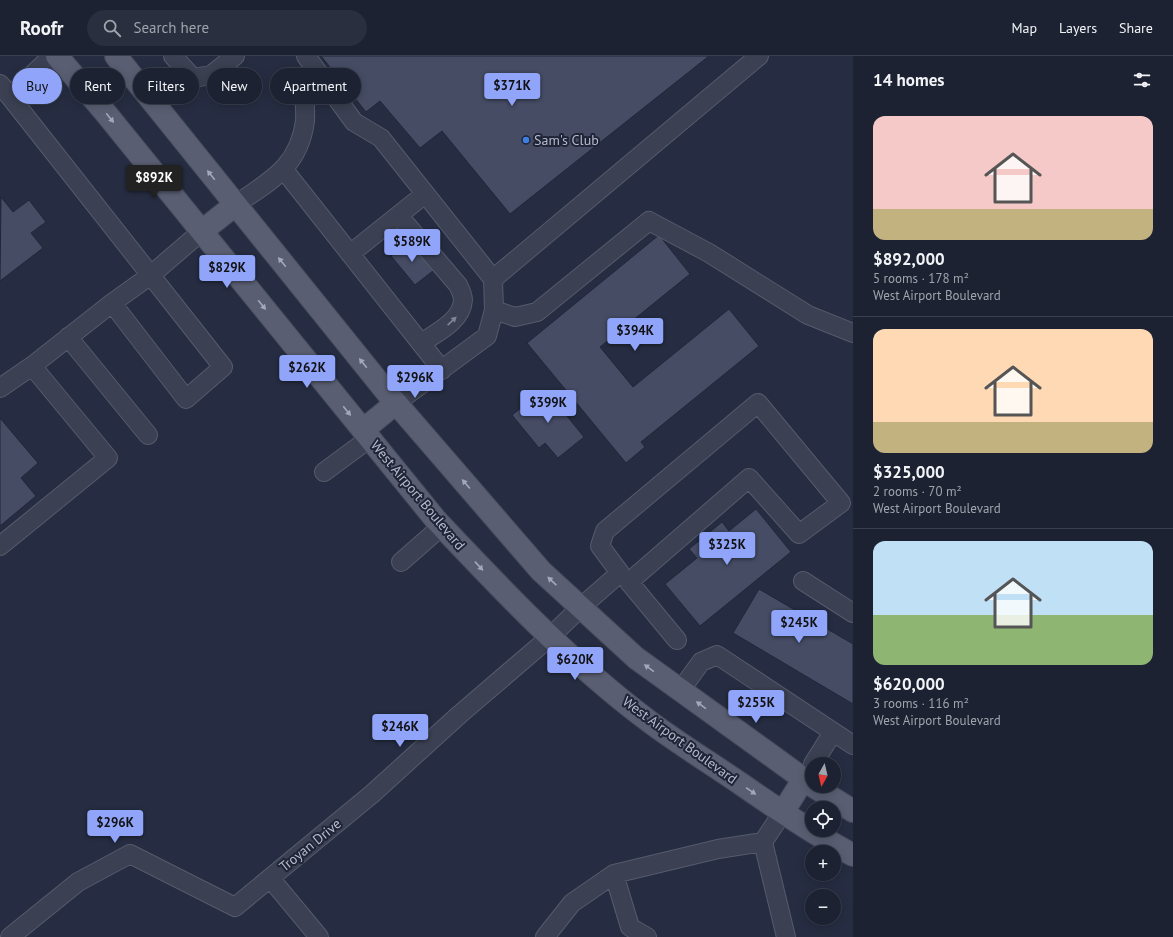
<!DOCTYPE html>
<html lang="en">
<head>
<meta charset="utf-8">
<style>
	body { margin:0; font-family:"PT Sans",sans-serif; background:#292f3e; color:#f1f3f6; height:100vh; display:flex; flex-direction:column; font-size:15px; white-space:nowrap }
	* { box-sizing:border-box; margin:0 }
	p { font-size:13px; color:#a0a4ac }
	.icon { flex:none; width:22px; height:22px; fill:none; stroke:currentColor; stroke-width:2; stroke-linecap:round; stroke-linejoin:round }
	.map { position:relative; flex:1; overflow:hidden }
	.details { display:flex; flex-direction:column; background:#1c2232; width:320px }
	.details>* { flex:none }
	.top-card { position:absolute; left:12px; top:12px; width:380px; height:36px; display:flex; gap:8px }
	.needle { width:26px; rotate:188deg }
	.buttons { position:absolute; left:805px; top:701px; display:grid; gap:8px }
	.buttons a { display:grid; place-items:center; width:36px; height:36px; border-radius:50%; background:#1c2232; box-shadow:0 2px 10px #0003,0 0 0 1px #3a3f4d; font-size:20px }
	.price { position:absolute; translate:-50% -34px; padding:0 9px; border-radius:4px; background:#90a4f9; color:#111; font-size:13px; line-height:26px; filter:drop-shadow(0 1px 2px #0008) }
	.price::after { content:''; position:absolute; left:50%; top:24px; width:12px; height:9px; margin-left:-6px; background:inherit; clip-path:polygon(0 0,100% 0,50% 100%) }
	.price.on { background:#222; color:#fff }
	ul { padding:0; list-style:none }
	li { display:grid; align-content:center; gap:8px; height:212px; padding:0 20px }
	li+li { border-top:1px solid #3a3f4d }
	li span { display:grid; place-items:center; height:124px; border-radius:12px; color:#555 }
	li>.icon { margin-inline-start:auto }
	span .icon { width:72px; height:72px; fill:#fffc; stroke-width:1 }
	li b { font-size:17px }
	h2 { display:flex; justify-content:space-between; align-items:center; height:48px; padding:0 20px; font-size:17px }
	.pill { padding:0 14px; border-radius:18px; background:#1c2232; box-shadow:0 2px 10px #0003,0 0 0 1px #3a3f4d; font-size:14px; line-height:36px }
	.pill.on { background:#90a4f9; color:#111 }
	header { display:flex; align-items:center; gap:24px; box-sizing:border-box; height:56px; padding:0 20px; background:#1c2232; border-bottom:1px solid #3a3f4d }
	header strong { font-size:19px }
	nav { display:flex; gap:22px; margin-inline-start:auto; font-size:14px }
	.search { width:280px; height:36px; background:#292f3e; display:flex; align-items:center; gap:10px; box-sizing:border-box; padding:0 14px; border-radius:22px; color:#a0a4ac; font-size:15px }
	main { display:flex; flex:1; min-height:0 }
	.map>svg:first-child { display:block }
	.building { fill:#454c64; stroke:#212739 }
	.lines { fill:none; stroke-linecap:round; stroke-linejoin:round }
	.minor-casing { stroke:#565b6c; stroke-width:20 }
	.major-casing { stroke:#44495b; stroke-width:24 }
	.minor { stroke:#3b4052; stroke-width:18 }
	.major { stroke:#595e72; stroke-width:22 }
	.oneway { fill:#a5a8ba }
	.oneway2 { fill:#808495 }
	.shop-dot { fill:#3f7fe0; stroke:#1f2437; stroke-width:1.5 }
	.labels { text-anchor:middle; dominant-baseline:central; stroke-width:4; stroke-linejoin:round; paint-order:stroke }
	.poi-label { font-size:14px; fill:#b8bbcc; stroke:#1f2437; text-anchor:start }
	.street-label { font-size:14px; fill:#b8bbcc; stroke:#1f2437 }
</style>
</head>
<body>
<header>
<strong>Roofr</strong>
<div class="search"><svg class="icon" aria-label="search" viewBox="0 0 24 24"><circle cx="10" cy="10" r="6"/><path d="M15 15l6 6"/></svg>Search here</div>
<nav><a>Map</a><a>Layers</a><a>Share</a></nav>
</header>
<main>
<div class="map">
<svg width="853" height="881" viewBox="0 0 853 881">
	<rect width="100%" height="100%" fill="#262d42"/>
	<path class="building" d="M321 0H709L510 158 442 75 420 92 380 45 366 56Z
		M1 141 13 156 29 144 46 166 31 177 43 192 0 225Z
		M659 179 690 218 600 291 633 331 729 253 759 290 641 386 645 391 626 407 527 287Z
		M410 185 434 214 415 229 391 200Z
		M545 333 584 381 558 402 545 387 539 392 512 359Z
		M0 362 38 407 21 422 36 440 0 470Z
		M756 453 791 496 700 570 665 528 697 502 689 493 722 466 729 475Z
		M759 533 853 588V648L733 577Z"/>
	<g class="lines">
		<g class="minor-casing">
			<path id="minor" d="M173 0 193 22 211 19 235 0
				M306 0 354 66 381 82 493 223
				M0 28 223 311 186 343 112 247 32 310 108 402 0 490
				M10 40 52 0
				M284 114 442 314
				M235 149C270 125 299 111 305 65 306 54 303 40 306 29 308 23 312 17 314 12
				M399 160 458 229C460 233 463 239 463 244 462 265 436 277 421 287
				M350 198 425 138
				M112 247 151 219 202 175
				M494 254 515 261 537 256 649 165 709 197 808 259 853 277
				M68 281 148 379
				M0 332 32 310
				M396 347 487 280 494 254 493 223 759 0
				M324 416 370 382
				M401 506 442 470
				M803 525 853 557
				M680 635 701 606 717 599 853 689
				M813 708 833 676
				M783 756 763 786 786 881
				M614 818 630 871 647 881
				M270 822 319 881
				M10 881 78 826 130 798 235 851 372 738 459 659 550 581 581 551 620 517 600 490 605 475 758 347 841 447 799 478 749 422 629 526 677 584
				M545 881 572 847 614 818 718 793 763 786"/>
		</g>
		<g class="major-casing">
			<path id="major" d="M57 0 104 55 436 464C502 534 569 605 646 663 676 686 709 706 741 728 777 753 814 778 853 799
				M116 0 389 339 541 515 636 602 812 729
				M202 175 235 149
				M363 374 396 347
				M813 730 853 755
				M783 756 803 724"/>
		</g>
		<use href="#minor" class="minor"/>
		<use href="#major" class="major"/>
	</g>
	<defs><path id="oneway-solid" d="M-6-.8H1V-3.2L6.5 0L1 3.2V.8H-6Z"/></defs>
	<g class="oneway">
		<use href="#oneway-solid" transform="translate(110 62) rotate(51)"/>
		<use href="#oneway-solid" transform="translate(211 119) rotate(-129)"/>
		<use href="#oneway-solid" transform="translate(282 206) rotate(-129)"/>
		<use href="#oneway-solid" transform="translate(262 249) rotate(51)"/>
		<use href="#oneway-solid" transform="translate(363 307) rotate(-129)"/>
		<use href="#oneway-solid" transform="translate(347 355) rotate(51)"/>
		<use href="#oneway-solid" transform="translate(466 428) rotate(-131)"/>
		<use href="#oneway-solid" transform="translate(479 510) rotate(47)"/>
		<use href="#oneway-solid" transform="translate(552 525) rotate(-137)"/>
		<use href="#oneway-solid" transform="translate(649 612) rotate(-144)"/>
		<use href="#oneway-solid" transform="translate(701 649) rotate(-144)"/>
		<use href="#oneway-solid" transform="translate(751 735) rotate(34)"/>
	</g>
	<use class="oneway2" href="#oneway-solid" transform="translate(452 265) rotate(-43)"/>
	<circle class="shop-dot" cx="526" cy="84" r="4"/>
	<g class="labels">
		<g class="poi-label">
			<text x="534" y="84">Sam's Club</text>
		</g>
		<g class="street-label">
			<text transform="translate(418 439) rotate(50)">West Airport Boulevard</text>
			<text transform="translate(680 684) rotate(36)">West Airport Boulevard</text>
			<text transform="translate(310 789) rotate(-39)">Troyan Drive</text>
		</g>
	</g>
</svg>
<div class="buttons">
<a><svg class="needle" viewBox="-14 -14 28 28"><path d="M0-13l5 13h-10z" fill="#e53935"/><path d="M0 13l5-13h-10z" fill="#a0a4ac"/></svg></a>
<a><svg class="icon" aria-label="locate" viewBox="0 0 24 24"><circle cx="12" cy="12" r="6"/><path d="M12 2v4M12 18v4M2 12h4M18 12h4"/></svg></a>
<a>+</a>
<a>−</a>
</div>
<b class="price" style="left:512px;top:51px">$371K</b>
<b class="price on" style="left:154px;top:143px">$892K</b>
<b class="price" style="left:412px;top:207px">$589K</b>
<b class="price" style="left:227px;top:233px">$829K</b>
<b class="price" style="left:635px;top:296px">$394K</b>
<b class="price" style="left:307px;top:333px">$262K</b>
<b class="price" style="left:415px;top:343px">$296K</b>
<b class="price" style="left:548px;top:368px">$399K</b>
<b class="price" style="left:727px;top:510px">$325K</b>
<b class="price" style="left:799px;top:588px">$245K</b>
<b class="price" style="left:575px;top:625px">$620K</b>
<b class="price" style="left:756px;top:668px">$255K</b>
<b class="price" style="left:400px;top:692px">$246K</b>
<b class="price" style="left:115px;top:788px">$296K</b>
<div class="top-card">
<a class="pill on">Buy</a>
<a class="pill">Rent</a>
<a class="pill">Filters</a>
<a class="pill">New</a>
<a class="pill">Apartment</a>
</div>
</div>
<section class="details">
<h2>14 homes<svg class="icon" aria-label="filters" viewBox="0 0 24 24"><path d="M4 7h16M4 17h16"/><circle cx="9" cy="7" r="2"/><circle cx="15" cy="17" r="2"/></svg></h2>
<ul>
<li><span style="background:linear-gradient(#f6c9c9 75%,#c2b280 0)"><svg class="icon" aria-label="home" viewBox="0 0 24 24"><path d="M3 11l9-7 9 7M6 9v11h12V9"/></svg></span><div><b>$892,000</b><p>5 rooms · 178 m²</p><p>West Airport Boulevard</p></div></li>
<li><span style="background:linear-gradient(#ffd9b3 75%,#c2b280 0)"><svg class="icon" aria-label="home" viewBox="0 0 24 24"><path d="M3 11l9-7 9 7M6 9v11h12V9"/></svg></span><div><b>$325,000</b><p>2 rooms · 70 m²</p><p>West Airport Boulevard</p></div></li>
<li><span style="background:linear-gradient(#bfe0f5 60%,#8fb573 0)"><svg class="icon" aria-label="home" viewBox="0 0 24 24"><path d="M3 11l9-7 9 7M6 9v11h12V9"/></svg></span><div><b>$620,000</b><p>3 rooms · 116 m²</p><p>West Airport Boulevard</p></div></li>
</ul>
</section>
</main>
</body>
</html>
